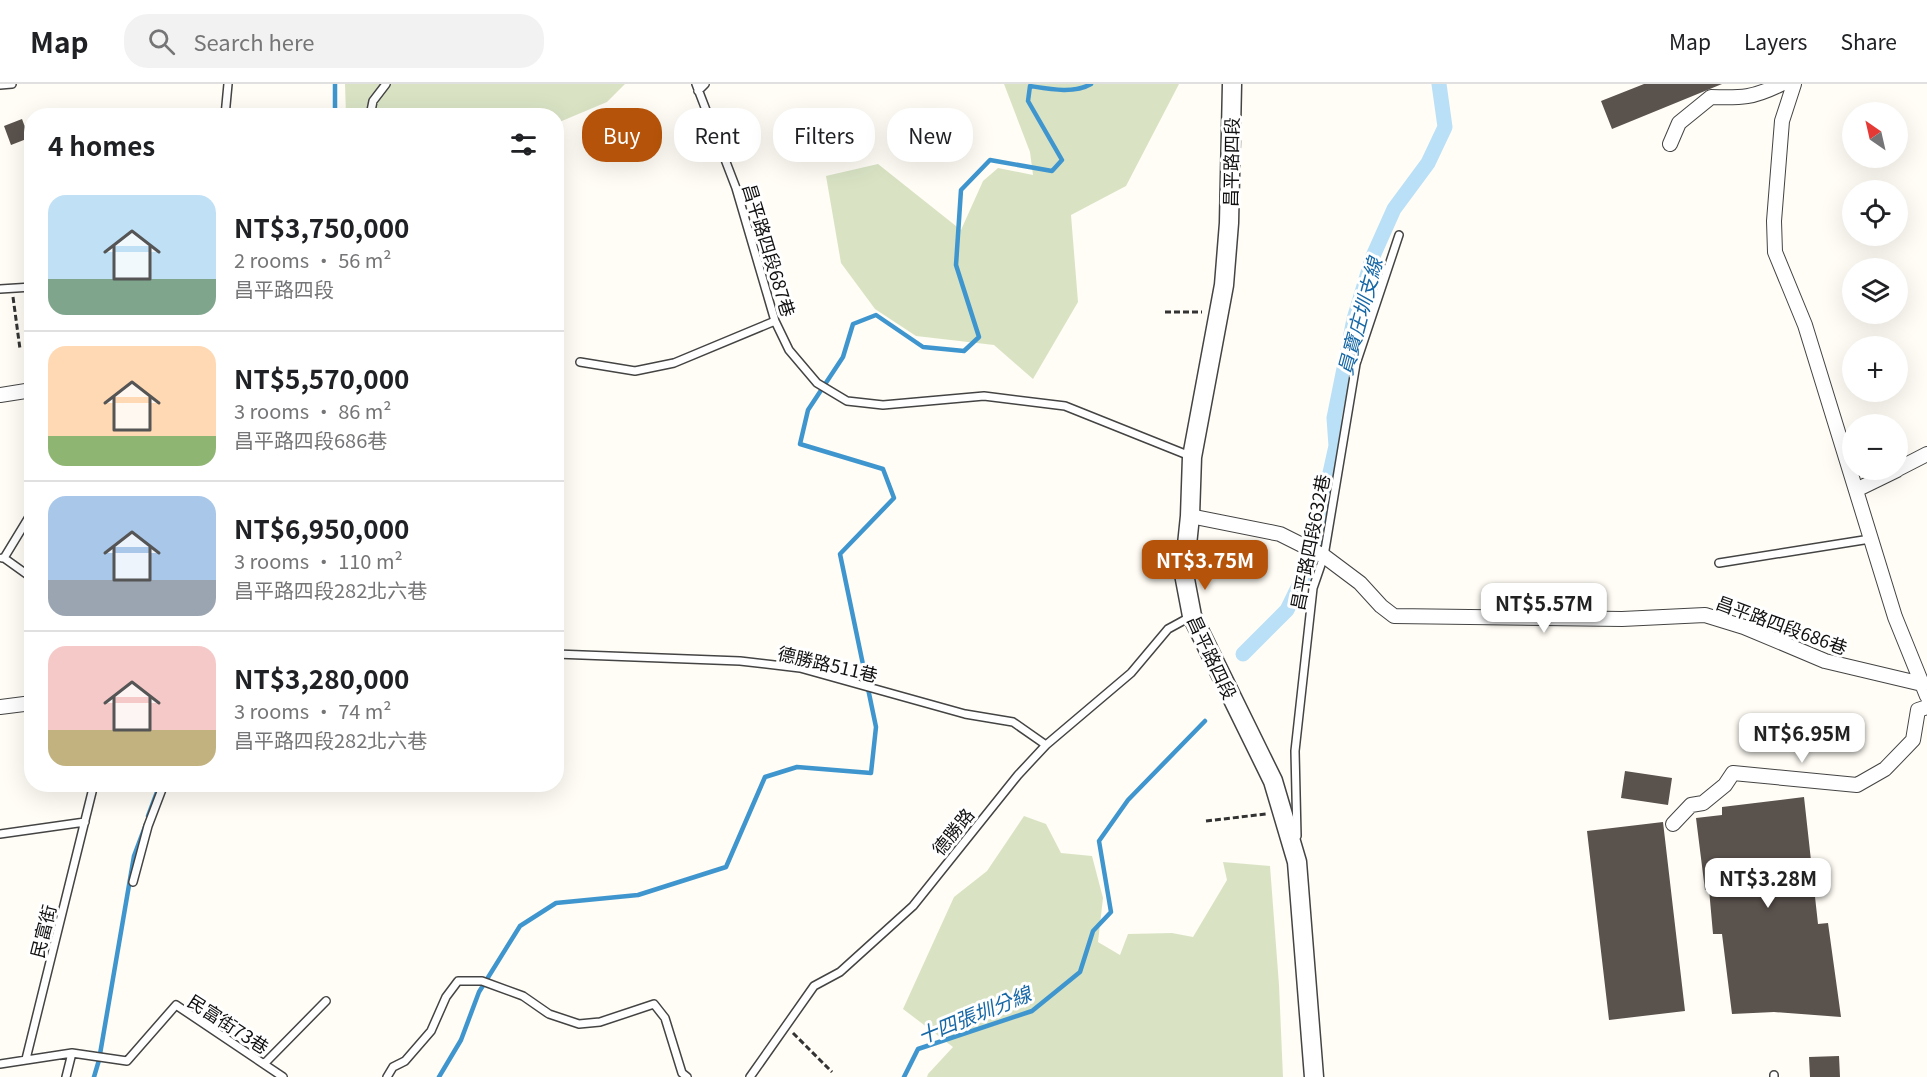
<!DOCTYPE html>
<html lang="en">
<head>
<meta charset="utf-8">
<style>
	body { margin:0; font-family:Georgia,"Noto Sans TC",serif; background:#f2f2f2; color:#202124; height:100vh; display:flex; flex-direction:column; font-size:22px; white-space:nowrap }
	* { box-sizing:border-box; margin:0 }
	p { font-size:20px; color:#757577 }
	.icon { flex:none; width:33px; height:33px; fill:none; stroke:currentColor; stroke-width:2; stroke-linecap:round; stroke-linejoin:round }
	.map { position:relative; flex:1; overflow:hidden }
	.details { position:absolute; left:24px; top:24px; width:540px; height:684px; display:flex; flex-direction:column; background:#fff; border-radius:24px; box-shadow:0 6px 24px #0002 }
	.details>* { flex:none }
	.banner { position:absolute; left:582px; top:24px; width:570px; height:54px; display:flex; gap:12px }
	.needle { width:39px; rotate:326deg }
	.fabs { position:absolute; left:1842px; top:18px; display:grid; gap:12px }
	.fabs a { display:grid; place-items:center; width:66px; height:66px; border-radius:50%; background:#fff; box-shadow:0 6px 24px #0002; font-size:30px }
	.price { position:absolute; translate:-50% -51px; padding:0 14px; border-radius:12px; background:#fff; color:#222; font-size:20px; line-height:39px; filter:drop-shadow(0 2px 3px #0008) }
	.price::after { content:''; position:absolute; left:50%; top:36px; width:18px; height:14px; margin-left:-9px; background:inherit; clip-path:polygon(0 0,100% 0,50% 100%) }
	.price.active { background:#b45309; color:#fff }
	ul { padding:0; list-style:none }
	li { display:flex; align-items:center; gap:18px; height:150px; padding:0 24px }
	li+li { border-top:2px solid #e0e0e0 }
	li span { display:grid; place-items:center; flex:none; width:168px; height:120px; border-radius:18px; color:#555 }
	li>.icon { margin-inline-start:auto }
	span .icon { width:72px; height:72px; fill:#fffc; stroke-width:1 }
	li b { font-size:26px }
	h2 { display:flex; justify-content:space-between; align-items:center; height:72px; padding:0 24px; font-size:26px }
	.chip { padding:0 21px; border-radius:24px; background:#fff; box-shadow:0 6px 24px #0002; font-size:21px; line-height:54px }
	.chip.active { background:#b45309; color:#fff }
	header { display:flex; align-items:center; gap:36px; box-sizing:border-box; height:84px; padding:0 30px; background:#fff; border-bottom:2px solid #e0e0e0 }
	header strong { font-size:28px }
	nav { display:flex; gap:33px; margin-inline-start:auto; font-size:21px }
	.search { width:420px; height:54px; background:#f2f2f2; display:flex; align-items:center; gap:15px; box-sizing:border-box; padding:0 21px; border-radius:24px; color:#757577; font-size:22px }
	.map>svg:first-child { display:block }
	.cemetery { fill:#d9e3c4 }
	.lines { fill:none; stroke-linecap:round; stroke-linejoin:round }
	.stream { stroke:#3f96cf; stroke-width:4.5 }
	.canal { stroke:#b9e0f7; stroke-width:15 }
	.building { fill:#5a524d }
	.service-casing { stroke:#444; stroke-width:10 }
	.minor-casing { stroke:#444; stroke-width:16 }
	.tertiary-casing { stroke:#444; stroke-width:21 }
	.path { stroke:#333; stroke-width:3; stroke-dasharray:6 3; stroke-linecap:butt }
	.service { stroke:#fff; stroke-width:7 }
	.minor { stroke:#fff; stroke-width:14 }
	.tertiary { stroke:#fff; stroke-width:18 }
	.labels { text-anchor:middle; dominant-baseline:central; stroke-width:6; stroke-linejoin:round; paint-order:stroke }
	.street-label { font-size:18px; fill:#111; stroke:#fff }
	.water-label { font-size:20px; font-style:italic; fill:#1768a6; stroke:#fff }
</style>
</head>
<body>
<header>
<strong>Map</strong>
<div class="search"><svg class="icon" aria-label="search" viewBox="0 0 24 24"><circle cx="10" cy="10" r="6"/><path d="M15 15l6 6"/></svg>Search here</div>
<nav><a>Map</a><a>Layers</a><a>Share</a></nav>
</header>
<div class="map">
<svg width="1927" height="993" viewBox="0 0 1927 993">
	<rect width="100%" height="100%" fill="#fffdf5"/>
	<path class="cemetery" d="M345 0H625L607 18 557 39 556 32 346 31Z
		M1004 0H1179L1126 102 1071 131 1078 218 1033 295 994 261 916 252 875 225 841 179 826 92 878 80 961 146 983 97 998 84 1033 91 1030 68Z
		M1024 732 1046 740 1061 769 1092 772 1103 814 1098 858 1120 871 1128 850 1172 849 1193 853 1227 796 1223 778 1270 782 1279 901 1283 993H927L928 990 953 963 903 925 954 813 987 787Z"/>
	<g class="lines">
		<path class="stream" d="M335 0V32
			M148 732 160 700
			M94 993 99 976 134 772 146 740
			M439 993 461 956 479 908 520 842 556 819 638 811 726 783 765 693 797 683 871 689 876 643 840 470 894 414 883 385 800 360 808 326 843 273 853 240 876 231 923 263 964 267 979 253 956 181 961 106 990 76 1052 87 1062 76 1028 17 1030 2C1049 5 1074 10 1091 0
			M904 993 918 965 1032 927 1080 888 1093 847 1111 828 1099 757 1128 716 1205 637"/>
		<path class="canal" d="M1243 570 1287 526 1310 479 1336 362 1334 334 1354 235 1373 172 1394 125 1428 79 1445 43 1439 0"/>
	</g>
	<path class="building" d="M1644 0H1722L1612 45 1601 17Z
		M22 35 29 54 11 61 4 42Z
		M1625 687 1672 694 1668 721 1621 714Z
		M1804 713 1818 840 1828 839 1841 933 1774 928 1732 930 1722 850H1713L1709 805 1705 806 1696 734 1722 731V723Z
		M1663 738 1685 927 1609 936 1587 747Z
		M1839 972 1840 993H1810L1809 973Z"/>
	<g class="lines">
		<g class="service-casing">
			<path id="service" d="M696 0 736 104 775 237 789 266 817 299 847 317 883 321 984 312 1065 322 1190 372
				M0 1 12 0
				M698 7 705 0
				M225 32 228 0
				M370 32 373 17 386 0
				M0 205 32 203
				M580 278 635 287 674 279 775 237
				M2 474H4L32 494
				M4 474 32 428
				M1719 479 1870 455
				M556 570 740 577 800 584 965 630 1013 638 1046 661
				M0 750 85 738
				M1297 752 1295 667 1313 504 1324 472 1356 280 1399 151
				M133 798 148 742 164 700
				M72 969 127 977 176 921 283 993
				M26 975 94 700
				M0 980 72 969 66 993
				M264 980 326 917
				M1774 991V993
				M387 993 393 983 405 977 431 947 446 913 458 897H482L523 912 549 930 579 940 600 938 654 920 665 934 682 989 687 993
				M750 993 814 902 840 888 913 822 1018 691 1046 661 1131 589 1168 545 1190 533"/>
		</g>
		<g class="minor-casing">
			<path id="minor" d="M1794 0 1782 37 1774 137 1775 168 1805 241 1895 533 1927 612
				M1670 60 1679 39 1711 13C1742 14 1753 14 1781 0
				M0 311 32 306
				M1898 385 1927 370
				M1856 406 1897 386
				M1190 432 1280 450 1324 472 1360 499 1381 522 1394 532 1622 535 1705 531 1744 543 1825 577 1922 600
				M0 623 32 619
				M1673 740 1691 721 1703 719 1725 701 1733 689 1857 701 1885 685 1913 656 1918 626 1927 623"/>
		</g>
		<g class="tertiary-casing">
			<path id="tertiary" d="M1232 0 1229 139 1224 201 1192 373 1190 432 1184 490 1192 532 1273 697 1297 778 1314 993"/>
		</g>
		<path class="path" d="M13 213 20 265
			M1165 228H1202
			M1206 737 1266 730
			M793 949 832 988"/>
		<use href="#service" class="service"/>
		<use href="#minor" class="minor"/>
		<use href="#tertiary" class="tertiary"/>
	</g>
	<g class="labels">
		<g class="street-label">
			<text transform="translate(1230 78) rotate(-89)">昌平路四段</text>
			<text transform="translate(770 166) rotate(73)">昌平路四段687巷</text>
			<text transform="translate(1309 458) rotate(-79)">昌平路四段632巷</text>
			<text transform="translate(1782 540) rotate(20)">昌平路四段686巷</text>
			<text transform="translate(1213 573) rotate(65)">昌平路四段</text>
			<text transform="translate(828 579) rotate(13)">德勝路511巷</text>
			<text transform="translate(952 747) rotate(-51)">德勝路</text>
			<text transform="translate(42 847) rotate(-76)">民富街</text>
			<text transform="translate(229 939) rotate(33)">民富街73巷</text>
		</g>
		<g class="water-label">
			<text transform="translate(1359 232) rotate(-75)">員寶庄圳支線</text>
			<text transform="translate(974 930) rotate(-22)">十四張圳分線</text>
		</g>
	</g>
</svg>
<div class="fabs">
<a><svg class="needle" viewBox="-14 -14 28 28"><path d="M0-13l5 13h-10z" fill="#e53935"/><path d="M0 13l5-13h-10z" fill="#757577"/></svg></a>
<a><svg class="icon" aria-label="locate" viewBox="0 0 24 24"><circle cx="12" cy="12" r="6"/><path d="M12 2v4M12 18v4M2 12h4M18 12h4"/></svg></a>
<a><svg class="icon" aria-label="layers" viewBox="0 0 24 24"><path d="M12 4l9 5-9 5-9-5zM3 14l9 5 9-5"/></svg></a>
<a>+</a>
<a>−</a>
</div>
<b class="price active" style="left:1205px;top:507px">NT$3.75M</b>
<b class="price" style="left:1544px;top:550px">NT$5.57M</b>
<b class="price" style="left:1802px;top:680px">NT$6.95M</b>
<b class="price" style="left:1768px;top:825px">NT$3.28M</b>
<div class="banner">
<a class="chip active">Buy</a>
<a class="chip">Rent</a>
<a class="chip">Filters</a>
<a class="chip">New</a>
</div>
<section class="details">
<h2>4 homes<svg class="icon" aria-label="filters" viewBox="0 0 24 24"><path d="M4 7h16M4 17h16"/><circle cx="9" cy="7" r="2"/><circle cx="15" cy="17" r="2"/></svg></h2>
<ul>
<li><span style="background:linear-gradient(#bfe0f5 70%,#7fa58c 0)"><svg class="icon" aria-label="home" viewBox="0 0 24 24"><path d="M3 11l9-7 9 7M6 9v11h12V9"/></svg></span><div><b>NT$3,750,000</b><p>2 rooms · 56 m²</p><p>昌平路四段</p></div></li>
<li><span style="background:linear-gradient(#ffd9b3 75%,#8fb573 0)"><svg class="icon" aria-label="home" viewBox="0 0 24 24"><path d="M3 11l9-7 9 7M6 9v11h12V9"/></svg></span><div><b>NT$5,570,000</b><p>3 rooms · 86 m²</p><p>昌平路四段686巷</p></div></li>
<li><span style="background:linear-gradient(#a9c7e8 70%,#9aa5b1 0)"><svg class="icon" aria-label="home" viewBox="0 0 24 24"><path d="M3 11l9-7 9 7M6 9v11h12V9"/></svg></span><div><b>NT$6,950,000</b><p>3 rooms · 110 m²</p><p>昌平路四段282北六巷</p></div></li>
<li><span style="background:linear-gradient(#f6c9c9 70%,#c2b280 0)"><svg class="icon" aria-label="home" viewBox="0 0 24 24"><path d="M3 11l9-7 9 7M6 9v11h12V9"/></svg></span><div><b>NT$3,280,000</b><p>3 rooms · 74 m²</p><p>昌平路四段282北六巷</p></div></li>
</ul>
</section>
</div>
</body>
</html>
